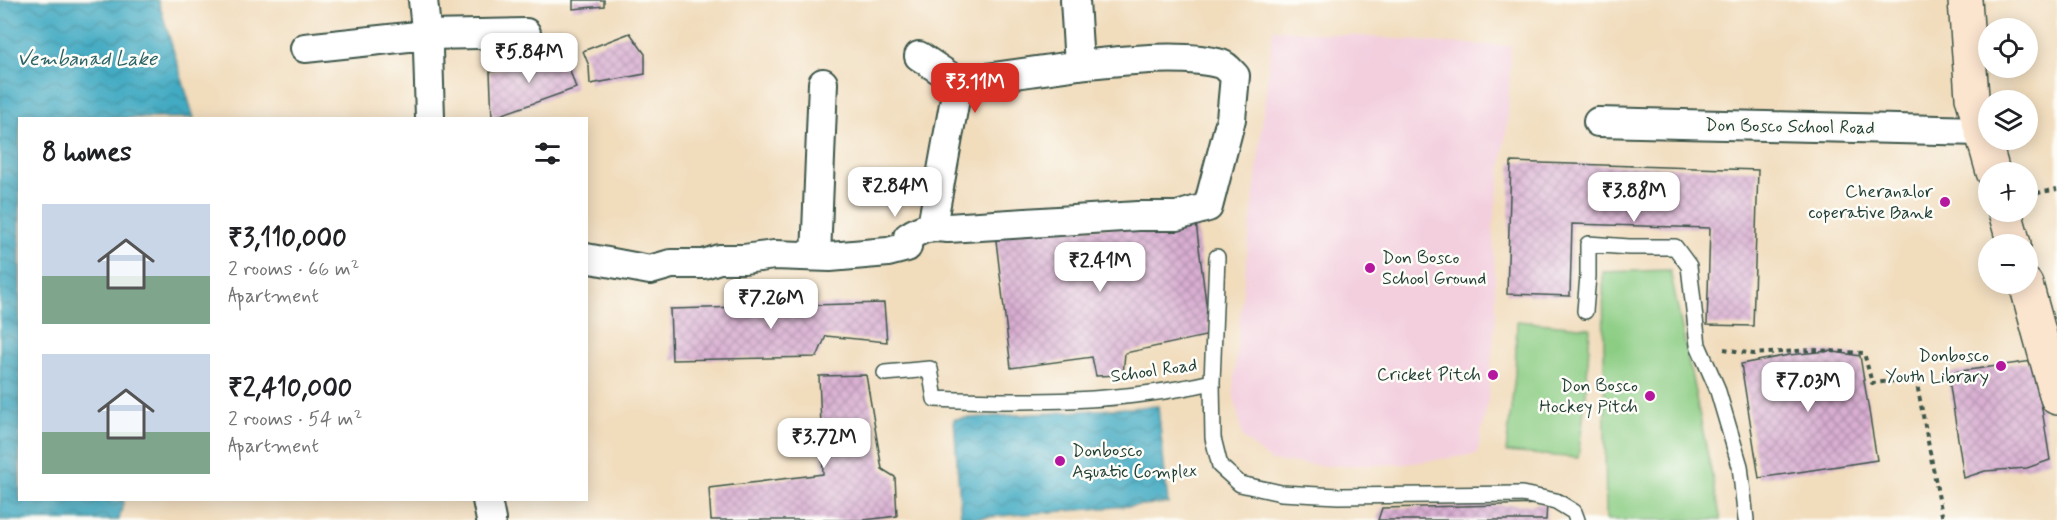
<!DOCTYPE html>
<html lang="en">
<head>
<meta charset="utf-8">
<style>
	body { margin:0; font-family:Mynerve,sans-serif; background:#f2f2f2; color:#202124; height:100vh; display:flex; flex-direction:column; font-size:22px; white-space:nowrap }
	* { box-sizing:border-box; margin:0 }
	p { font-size:20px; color:#757577 }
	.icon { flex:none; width:33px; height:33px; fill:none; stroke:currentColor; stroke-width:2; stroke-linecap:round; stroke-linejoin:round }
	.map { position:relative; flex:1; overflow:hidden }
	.sheet { position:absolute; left:18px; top:117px; width:570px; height:384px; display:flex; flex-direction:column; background:#fff; border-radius:0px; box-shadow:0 3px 15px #0003 }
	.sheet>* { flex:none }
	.controls { position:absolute; left:1978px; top:18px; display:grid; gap:12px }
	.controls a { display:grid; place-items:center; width:60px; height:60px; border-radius:50%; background:#fff; box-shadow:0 3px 15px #0003; font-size:30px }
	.price { position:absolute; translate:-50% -51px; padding:0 14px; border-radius:12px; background:#fff; color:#222; font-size:20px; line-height:39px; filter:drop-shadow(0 2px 3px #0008) }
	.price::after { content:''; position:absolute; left:50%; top:36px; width:18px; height:14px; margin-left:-9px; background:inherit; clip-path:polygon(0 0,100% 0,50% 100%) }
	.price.selected { background:#d93025; color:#fff }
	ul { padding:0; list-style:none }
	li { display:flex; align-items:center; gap:18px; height:150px; padding:0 24px }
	li span { display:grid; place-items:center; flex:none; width:168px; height:120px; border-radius:0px; color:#555 }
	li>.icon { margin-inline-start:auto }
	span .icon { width:72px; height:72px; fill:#fffc; stroke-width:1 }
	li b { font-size:26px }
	h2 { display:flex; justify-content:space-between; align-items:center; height:72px; padding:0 24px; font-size:26px }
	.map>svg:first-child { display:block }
	.built { fill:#f3cfde }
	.garden { fill:#8ccd84; stroke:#56855c; stroke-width:1.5 }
	.water { fill:url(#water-waves); stroke:#30747b; stroke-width:1.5 }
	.building { fill:url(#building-cross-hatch) }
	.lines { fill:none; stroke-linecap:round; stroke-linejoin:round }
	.service-casing { stroke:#3e5548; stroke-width:18 }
	.minor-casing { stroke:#3e5548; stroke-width:32 }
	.secondary-casing { stroke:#3e5548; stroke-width:36 }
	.path { stroke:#3e5548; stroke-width:4; stroke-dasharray:4.5 4.5; stroke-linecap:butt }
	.service { stroke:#fff; stroke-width:15 }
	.minor { stroke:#fff; stroke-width:28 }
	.secondary { stroke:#fce5cf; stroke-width:33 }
	.poi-dot { fill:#b5179e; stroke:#fdfcf7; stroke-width:2 }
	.labels { text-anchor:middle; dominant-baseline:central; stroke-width:5; stroke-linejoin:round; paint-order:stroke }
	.street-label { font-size:18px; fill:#1f3d34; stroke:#fdfcf7 }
	.poi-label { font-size:18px; fill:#1f3d34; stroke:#fdfcf7; text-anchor:end }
	.water-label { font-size:20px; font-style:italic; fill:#2b6366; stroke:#fdfcf7 }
</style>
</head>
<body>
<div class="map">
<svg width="2057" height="520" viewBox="0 0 2057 520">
	<defs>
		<pattern id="water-waves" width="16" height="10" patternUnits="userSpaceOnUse" patternTransform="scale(1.5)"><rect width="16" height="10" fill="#42aac2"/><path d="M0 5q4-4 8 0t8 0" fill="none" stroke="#378c9e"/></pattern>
		<pattern id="building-cross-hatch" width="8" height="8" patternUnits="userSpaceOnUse" patternTransform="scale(1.5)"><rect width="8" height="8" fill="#d9aed2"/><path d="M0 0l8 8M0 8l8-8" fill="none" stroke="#af8fab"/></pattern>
	</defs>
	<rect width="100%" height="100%" fill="#fdfcf7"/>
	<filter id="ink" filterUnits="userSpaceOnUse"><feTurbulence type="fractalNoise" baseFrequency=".0167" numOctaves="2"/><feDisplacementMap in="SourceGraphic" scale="12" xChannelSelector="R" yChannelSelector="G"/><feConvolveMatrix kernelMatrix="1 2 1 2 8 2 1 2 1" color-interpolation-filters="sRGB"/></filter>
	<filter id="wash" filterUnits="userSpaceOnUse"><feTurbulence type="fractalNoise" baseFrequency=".008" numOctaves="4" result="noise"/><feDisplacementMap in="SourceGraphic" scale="24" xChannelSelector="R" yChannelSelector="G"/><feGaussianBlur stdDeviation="1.35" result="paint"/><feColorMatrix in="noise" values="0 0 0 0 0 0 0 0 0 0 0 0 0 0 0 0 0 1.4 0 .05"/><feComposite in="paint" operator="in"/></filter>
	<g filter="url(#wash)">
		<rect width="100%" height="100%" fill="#f1dcbc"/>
		<path class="built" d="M1273 29 1446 43 1511 46 1508 120 1493 224 1496 312 1488 400 1477 454 1406 464 1328 466 1271 461 1243 438 1233 391 1239 325Z"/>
		<path class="garden" d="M1670 270 1721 520H1606L1603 272Z
			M1517 321 1590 328 1586 395 1578 458 1506 452 1515 374Z"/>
		<path class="water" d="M0 0H158L194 118H20V500H124L119 520H0Z
			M1158 406 1168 503 961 519 954 419Z"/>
		<g id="blocks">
			<path class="building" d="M573 0H604V6L573 9Z
				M630 33 645 54V74L590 84 589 66 583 51Z
				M564 53 576 88 492 118 490 72Z
				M1511 162 1758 170 1753 326 1707 325 1710 228 1572 224 1570 296 1507 294Z
				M1196 223 1210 335 1125 353 1123 375 1096 376 1092 357 1011 368 995 232Z
				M884 303 887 342 826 336 817 357 672 360 670 309Z
				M1828 351 1860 356 1877 460 1759 478 1741 364 1789 355Z
				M2032 361 2039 390 2050 460 2027 468 1985 471 1964 478 1948 373Z
				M866 375 882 469 895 477 897 516 864 520H711L709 488 823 474 819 376Z
				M1547 504 1546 520H1378L1382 508Z"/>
		</g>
	</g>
	<g filter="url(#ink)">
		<use href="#blocks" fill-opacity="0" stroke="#3e5548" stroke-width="1.5"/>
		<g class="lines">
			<g class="service-casing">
				<path id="service" d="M1585 311 1588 276V244L1629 247H1675L1689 266 1698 345 1717 388 1740 466 1746 520
					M885 373 930 369 935 399C1028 403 1121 403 1212 382L1213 438 1220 466 1240 484 1281 493 1338 496 1522 494 1556 501 1574 512 1577 520
					M1212 382 1217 257"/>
			</g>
			<g class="minor-casing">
				<path id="minor" d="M423 0 428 49 430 118
					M305 48 427 35 526 33
					M919 56 958 82
					M1598 122 1981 131
					M932 226 958 82 1079 65
					M816 256 823 83
					M586 258 650 270 671 264H704L719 259H744L774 255 830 257 888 252 907 247 908 237C923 227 931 226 948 228L1138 216H1177L1208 207 1231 119 1235 76C1231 72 1227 66 1221 64 1185 53 1118 61 1079 65L1075 0
					M487 500 491 520"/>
			</g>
			<g class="secondary-casing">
				<path id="secondary" d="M1965 0 1972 97 1993 172
					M2005 212 2014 244
					M2026 284 2057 398"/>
			</g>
			<path class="path" d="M2028 195 2057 189
				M1724 349 1753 354 1812 350 1864 353 1872 383 1916 379 1943 520"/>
			<use href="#service" class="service"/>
			<use href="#minor" class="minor"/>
			<use href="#secondary" class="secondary"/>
		</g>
	</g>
	<g class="poi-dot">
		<circle cx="1945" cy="202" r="6"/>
		<circle cx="1370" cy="268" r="6"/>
		<circle cx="2001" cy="366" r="6"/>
		<circle cx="1493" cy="375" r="6"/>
		<circle cx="1650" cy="396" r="6"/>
		<circle cx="1060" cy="461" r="6"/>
	</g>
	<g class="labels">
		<g class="street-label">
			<text transform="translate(1790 127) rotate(1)">Don Bosco School Road</text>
			<text transform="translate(1154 371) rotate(-8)">School Road</text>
		</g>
		<g class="poi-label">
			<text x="1933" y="192">Cheranalor<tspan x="1933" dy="21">coperative Bank</tspan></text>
			<text x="1382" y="258" text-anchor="start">Don Bosco<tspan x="1382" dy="21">School Ground</tspan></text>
			<text x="1989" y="356">Donbosco<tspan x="1989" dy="21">Youth Library</tspan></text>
			<text x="1481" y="375">Cricket Pitch</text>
			<text x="1638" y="386">Don Bosco<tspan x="1638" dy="21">Hockey Pitch</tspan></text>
			<text x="1072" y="451" text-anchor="start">Donbosco<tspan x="1072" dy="21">Aquatic Complex</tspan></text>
		</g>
		<g class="water-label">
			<text x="87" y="59">Vembanad Lake</text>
		</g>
	</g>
</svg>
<div class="controls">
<a><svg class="icon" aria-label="locate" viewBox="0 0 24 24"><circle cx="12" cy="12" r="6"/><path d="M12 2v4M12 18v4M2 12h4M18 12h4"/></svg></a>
<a><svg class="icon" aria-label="layers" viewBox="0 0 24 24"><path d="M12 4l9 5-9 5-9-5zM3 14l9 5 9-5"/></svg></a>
<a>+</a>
<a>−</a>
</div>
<b class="price" style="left:529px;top:84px">₹5.84M</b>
<b class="price selected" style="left:975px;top:114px">₹3.11M</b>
<b class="price" style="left:895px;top:218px">₹2.84M</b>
<b class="price" style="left:1634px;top:223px">₹3.88M</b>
<b class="price" style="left:1100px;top:293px">₹2.41M</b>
<b class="price" style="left:771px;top:330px">₹7.26M</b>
<b class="price" style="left:1808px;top:413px">₹7.03M</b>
<b class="price" style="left:824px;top:469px">₹3.72M</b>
<section class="sheet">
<h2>8 homes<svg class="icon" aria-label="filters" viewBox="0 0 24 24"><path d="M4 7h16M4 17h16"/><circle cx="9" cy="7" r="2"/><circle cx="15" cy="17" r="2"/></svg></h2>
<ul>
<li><span style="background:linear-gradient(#c9d6e8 60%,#7fa58c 0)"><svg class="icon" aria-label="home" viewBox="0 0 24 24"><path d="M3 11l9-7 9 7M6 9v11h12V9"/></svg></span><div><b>₹3,110,000</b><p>2 rooms · 66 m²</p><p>Apartment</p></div></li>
<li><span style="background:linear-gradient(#c9d6e8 65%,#7fa58c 0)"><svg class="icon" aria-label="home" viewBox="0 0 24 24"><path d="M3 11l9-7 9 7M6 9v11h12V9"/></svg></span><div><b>₹2,410,000</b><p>2 rooms · 54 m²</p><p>Apartment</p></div></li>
</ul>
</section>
</div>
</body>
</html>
